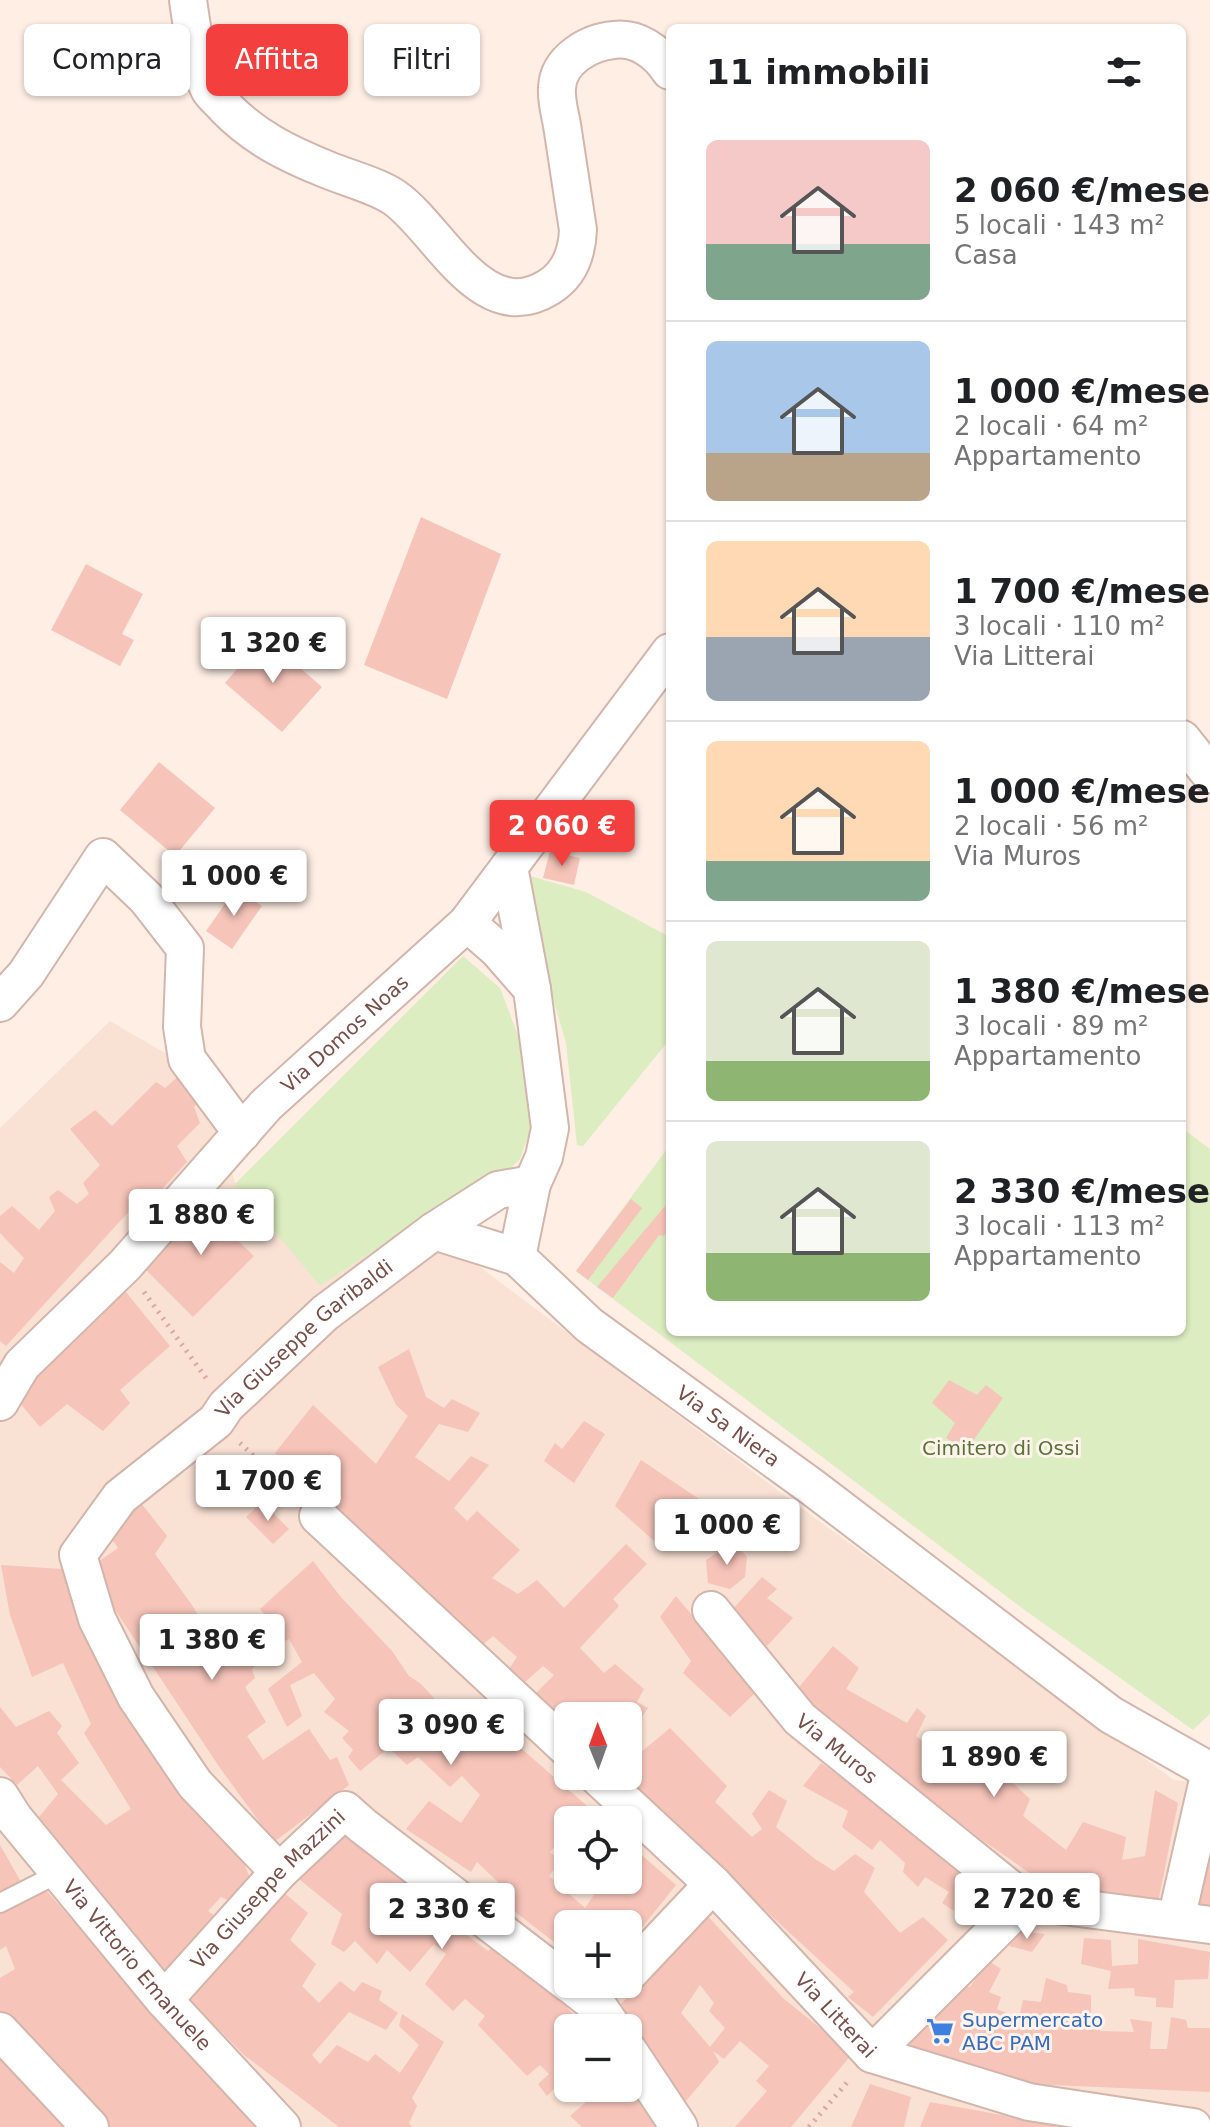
<!DOCTYPE html>
<html lang="it">
<head>
<meta charset="utf-8">
<style>
	body { margin:0; font-family:"DejaVu Sans",sans-serif; background:#f6f6f6; color:#202124; height:100vh; display:flex; flex-direction:column; font-size:30px; white-space:nowrap }
	* { box-sizing:border-box; margin:0 }
	p { font-size:26px; color:#757577 }
	.icon { flex:none; width:44px; height:44px; fill:none; stroke:currentColor; stroke-width:2; stroke-linecap:round; stroke-linejoin:round }
	.map { position:relative; flex:1; overflow:hidden }
	.drawer { position:absolute; left:666px; top:24px; width:520px; height:1312px; display:flex; flex-direction:column; background:#fff; border-radius:12px; box-shadow:0 2px 6px #0004 }
	.drawer>* { flex:none }
	.guide { position:absolute; left:24px; top:24px; width:522px; height:72px; display:flex; gap:16px }
	.needle { width:52px; rotate:359deg }
	.fabs { position:absolute; left:554px; top:1702px; display:grid; gap:16px }
	.fabs a { display:grid; place-items:center; width:88px; height:88px; border-radius:12px; background:#fff; box-shadow:0 2px 6px #0004; font-size:40px }
	.price { position:absolute; translate:-50% -68px; padding:0 18px; border-radius:8px; background:#fff; color:#222; font-size:26px; line-height:52px; filter:drop-shadow(0 2px 4px #0008) }
	.price::after { content:''; position:absolute; left:50%; top:48px; width:24px; height:18px; margin-left:-12px; background:inherit; clip-path:polygon(0 0,100% 0,50% 100%) }
	.price.on { background:#f3403e; color:#fff }
	ul { padding:0; list-style:none }
	li { display:flex; align-items:center; gap:24px; height:200px; padding:0 40px }
	li+li { border-top:2px solid #e0e0e0 }
	li span { display:grid; place-items:center; flex:none; width:224px; height:160px; border-radius:12px; color:#555 }
	li>.icon { margin-inline-start:auto }
	span .icon { width:96px; height:96px; fill:#fffc; stroke-width:1 }
	li b { font-size:34px }
	h2 { display:flex; justify-content:space-between; align-items:center; height:96px; padding:0 40px; font-size:34px }
	.pill { padding:0 28px; border-radius:12px; background:#fff; box-shadow:0 2px 6px #0004; font-size:28px; line-height:72px }
	.pill.on { background:#f3403e; color:#fff }
	.map>svg:first-child { display:block }
	.residential { fill:#f9e1d4; fill-rule:evenodd }
	.green { fill:#dcedc1 }
	.building { fill:#f6c4b9; fill-rule:evenodd }
	.lines { fill:none; stroke-linecap:round; stroke-linejoin:round }
	.lane-casing { stroke:#d3b5ab; stroke-width:22 }
	.street-casing { stroke:#d3b5ab; stroke-width:40 }
	.path { stroke:#dba79c; stroke-width:5; stroke-dasharray:2 6; stroke-linecap:butt }
	.lane { stroke:#fff; stroke-width:18 }
	.street { stroke:#fff; stroke-width:36 }
	.labels { text-anchor:middle; dominant-baseline:central; stroke-width:6; stroke-linejoin:round; paint-order:stroke }
	.street-label { font-size:20px; fill:#794e47; stroke:#fff3ec }
	.park-label { font-size:20px; fill:#577438; stroke:#fff3ec }
	.shop-label { font-size:20px; fill:#366cbe; stroke:#fff3ec; text-anchor:start }
</style>
</head>
<body>
<div class="map">
<svg width="1210" height="2127" viewBox="0 0 1210 2127">
	<rect width="100%" height="100%" fill="#feeee4"/>
	<path class="residential" d="M110 1021 242 1098 230 1165 235 1183 320 1286 441 1207 457 1250 812 1516 1174 1780 1210 1784V2127H0V1128ZM568 1716H628V1776H568ZM568 1820H628V1880H568ZM568 1924H628V1984H568ZM568 2028H628V2088H568Z"/>
	<path class="green" d="M530 876 586 892 670 937V1039L583 1146 577 1145 566 1043 527 909Z
		M463 956 500 988 522 1046 531 1099 530 1131 520 1159 504 1175 457 1197 320 1286 235 1184Z
		M1182 1128 1210 1149V1714L1193 1730 1026 1611 576 1271 670 1145V1332H1182Z"/>
	<path class="building" d="M421 517 501 554 447 699 364 665Z
		M86 564 143 594 122 634 134 640 120 666 51 630Z
		M265 637 322 687 282 732 225 683Z
		M159 762 215 808 175 856 120 810Z
		M550 851 580 858 574 885 543 878Z
		M236 888 262 906 232 949 206 931Z
		M188 1068 210 1090 194 1107 200 1123 177 1146 187 1162 152 1200 144 1195 6 1346 0 1341V1262L14 1273 24 1258 0 1233V1216L12 1206 39 1230 55 1211 49 1197 58 1190 77 1204 89 1194 83 1183 100 1165 70 1129 95 1110 112 1126 156 1082 165 1088Z
		M220 1197 248 1225 235 1238 254 1256 193 1317 143 1267 188 1221Z
		M631 1199 642 1208 588 1280 576 1271Z
		M670 1200V1229L664 1236 659 1235 613 1298 597 1287Z
		M125 1291 170 1346 120 1390 130 1403 103 1431 67 1404 40 1427 14 1396Z
		M409 1349 426 1397 444 1408 452 1399 480 1413 468 1432 439 1424 415 1457 449 1481 471 1456 489 1465 454 1508 467 1521 477 1511 520 1550 492 1578 518 1594 537 1580 564 1608 626 1544 647 1564 613 1599 619 1606 580 1648 604 1673 615 1664 644 1689 637 1702 648 1708 630 1735 640 1753 670 1728 727 1786 715 1802 752 1837 762 1829 752 1814 769 1790 787 1801 776 1827 815 1859 834 1871 855 1854 875 1868 864 1892 900 1933 923 1917 948 1940 873 2017 848 1997 854 1992 619 1776H628V1716H568V1726L535 1694 554 1675 543 1666 525 1682 509 1669 517 1657 493 1636 480 1647 382 1549 362 1534 275 1453 313 1405 376 1464 408 1416 396 1405 378 1367Z
		M949 1380 977 1395 986 1385 1003 1398 966 1451 946 1438 955 1423 932 1403Z
		M584 1421 605 1434 574 1483 544 1461 555 1443 562 1449Z
		M641 1460 702 1501 662 1548 615 1506Z
		M262 1502 289 1529 273 1544 246 1517Z
		M141 1503 167 1536 155 1554 192 1605 210 1636 218 1632 227 1645 250 1631 259 1658 252 1670 255 1678 245 1687 266 1722 247 1736 263 1760 309 1729 330 1760 337 1757 349 1785 274 1842 220 1768 88 1569 118 1548 108 1534Z
		M734 1542 747 1557 745 1577 730 1589 708 1583 706 1560Z
		M313 1561 340 1596 392 1651 409 1676 421 1684 482 1750 505 1734 603 1820H568V1846L561 1840 550 1852 560 1861 549 1876 585 1908 604 1880H628V1843L676 1885 628 1945V1924H568V1953L491 1893 498 1882 477 1862 471 1872 406 1829 429 1801 461 1823 480 1795 462 1776 450 1787 418 1757 407 1765 389 1748 360 1771 348 1757 353 1750 342 1738 349 1731 324 1712 335 1699 314 1673 290 1685 302 1716 287 1727 268 1689 302 1662 289 1639 268 1650 258 1629 272 1623 260 1609Z
		M1 1565 62 1569 126 1708 154 1751 243 1860 251 1881 234 1903 221 1897 208 1911 222 1921 166 1972 39 1817 58 1794 38 1766 17 1785 0 1767V1707L16 1727 49 1711 62 1726 57 1733 79 1763 61 1780 106 1825 131 1809 84 1733 91 1724 63 1663 32 1677 10 1615Z
		M762 1577 777 1589 767 1598 793 1618 767 1646 731 1611Z
		M676 1596 756 1692 730 1717 683 1673 691 1661 660 1617Z
		M833 1646 859 1668 846 1689 907 1723 917 1708 926 1716 916 1736 960 1769 968 1759 992 1778 999 1770 1030 1799 1023 1816 1066 1850 1083 1822 1126 1837 1122 1860 1145 1856 1155 1790 1178 1803 1158 1903 1096 1898 1037 1878 982 1840 795 1692Z
		M821 1763 997 1892 966 1919 942 1903 949 1892 925 1877 918 1887 903 1872 905 1863 880 1840 872 1850 842 1827 848 1811 803 1786Z
		M340 1824 470 1917 464 1933 488 1951 505 1939 534 1966 581 2024 588 2019 592 2028H568V2074L547 2096 538 2084 549 2074 540 2065 527 2076 478 2025 485 2016 465 1999 453 2011 425 1984 446 1954 434 1944 410 1972 387 1950 377 1964 355 1941 344 1952 331 1944 342 1914 294 1875Z
		M0 1845 21 1882 0 1891Z
		M1210 1846V1910L1194 1909Z
		M276 1886 308 1913 290 1940 316 1964 302 1986 319 2003 340 1981 354 1992 362 1982 382 1991 379 2000 398 2013 386 2030 349 2012 312 2055 320 2064 337 2045 368 2062 375 2054 400 2073 419 2045 399 2026 402 2014 444 2042 412 2098 417 2106 409 2123 412 2127H339L244 2055 189 1999Z
		M43 1887 257 2127H108L5 2024 0 2016V1978L15 1969 6 1946 0 1950V1912Z
		M704 1912 783 1998 852 2054 791 2127H735L767 2091 756 2081 769 2066 740 2041 724 2059 713 2051 719 2062 680 2108 621 2028 620 2005ZM700 1985 714 2003 709 2011 725 2028 710 2047 681 2013Z
		M1020 1931 1045 1934 1032 1952 1009 1946Z
		M1084 1938 1111 1940 1112 1966 1138 1964V1939L1210 1952 1208 1979 1175 1980 1173 2008 1156 2007V1998L1135 1996 1134 1988 1108 1989 1111 1971 1081 1964Z
		M987 1960 1001 1969 989 1992 1001 1997 997 2009 1019 2019 1023 2000 1041 2002 1046 1978 1067 1985 1068 1992 1091 1995V2015L1099 2017 1100 2031 1134 2032 1130 2019 1152 2022 1150 2049H1167L1171 2017 1186 2020 1188 2028H1210V2092L1032 2084 902 2053 963 1985 970 1987Z
		M0 2045 73 2127H0Z
		M628 2083 656 2127H582L570 2116 602 2088H628Z
		M870 2084 911 2097 904 2127H851Z
		M930 2102 1056 2125V2127H920Z"/>
	<g class="lines">
		<g class="lane-casing">
			<path id="lane" d="M0 1903 61 1872"/>
		</g>
		<g class="street-casing">
			<g id="street">
				<path d="M188 0C192 27 196 64 209 89 212 95 220 101 225 107 255 138 288 154 328 170 347 178 378 186 395 198 439 229 482 329 549 287 570 274 577 253 578 230 573 195 567 160 562 125 560 114 556 100 557 88 558 60 589 42 614 40 637 37 658 52 670 71"/>
				<path d="M1182 739 1210 774"/>
				<path d="M509 867 532 989"/>
				<path d="M467 923 498 950 532 989 550 1128 544 1157 532 1184 517 1257"/>
				<path d="M0 1003 26 974 103 857 146 898 185 948 182 1027 187 1059 242 1133"/>
				<path id="s1" d="M434 1231 517 1257 589 1325 812 1487 1111 1715 1210 1771"/>
				<path id="s2" d="M0 1402 22 1365 125 1265 266 1105 467 923 670 652"/>
				<path d="M318 1516 568 1749"/>
				<path id="s3" d="M711 1610 800 1719 1025 1901 1210 1925"/>
				<path id="s4" d="M597 1776 713 1884 872 2054 1029 2102 1193 2127"/>
				<path id="s5" d="M0 1796 14 1818 164 2000 282 2127"/>
				<path id="s6" d="M279 1872 195 1784 136 1697 97 1619 78 1555 120 1497 216 1421 226 1406 325 1313 434 1231 498 1190 532 1184"/>
				<path d="M1176 1920 1210 1771"/>
				<path d="M628 1974 713 1884"/>
				<path d="M570 1984 598 2006 613 2028"/>
				<path id="s7" d="M164 2000 279 1872 345 1810 363 1826 568 1983"/>
				<path d="M0 2031 90 2127"/>
				<path d="M628 2050 679 2127"/>
				<path d="M872 2054 1025 1901"/>
			</g>
		</g>
		<path class="path" d="M144 1292 206 1378
			M240 1443 294 1494
			M809 2127 850 2079"/>
		<use href="#lane" class="lane"/>
		<use href="#street" class="street"/>
	</g>
	<defs>
		<g id="supermarket-bare" transform="scale(2.16)"><path d="M-6-5.5h2.5l.6 2H6L4.5 2H-2.5L-4.4-4H-6ZM-1.5 3.2a1.3 1.3 0 1 0 .1 0ZM3 3.2a1.3 1.3 0 1 0 .1 0Z" fill="#3f7fe0" stroke="#fff3ec" stroke-width="2.5" paint-order="stroke"/></g>
	</defs>
	<g fill-rule="evenodd">
		<use href="#supermarket-bare" x="940" y="2031"/>
	</g>
	<g class="labels">
		<g class="street-label">
			<text stroke="none"><textPath href="#s2" startOffset="506">Via Domos Noas</textPath></text>
			<text stroke="none"><textPath href="#s6" startOffset="696">Via Giuseppe Garibaldi</textPath></text>
			<text stroke="none"><textPath href="#s1" startOffset="358">Via Sa Niera</textPath></text>
			<text stroke="none"><textPath href="#s3" startOffset="188">Via Muros</textPath></text>
			<text stroke="none"><textPath href="#s7" startOffset="152">Via Giuseppe Mazzini</textPath></text>
			<text stroke="none"><textPath href="#s5" startOffset="218">Via Vittorio Emanuele</textPath></text>
			<text stroke="none"><textPath href="#s4" startOffset="338">Via Litterai</textPath></text>
		</g>
		<g class="park-label">
			<text x="1001" y="1448">Cimitero di Ossi</text>
		</g>
		<g class="shop-label">
			<text x="962" y="2020">Supermercato<tspan x="962" dy="23">ABC PAM</tspan></text>
		</g>
	</g>
</svg>
<div class="fabs">
<a><svg class="needle" viewBox="-14 -14 28 28"><path d="M0-13l5 13h-10z" fill="#e53935"/><path d="M0 13l5-13h-10z" fill="#757577"/></svg></a>
<a><svg class="icon" aria-label="locate" viewBox="0 0 24 24"><circle cx="12" cy="12" r="6"/><path d="M12 2v4M12 18v4M2 12h4M18 12h4"/></svg></a>
<a>+</a>
<a>−</a>
</div>
<b class="price" style="left:273px;top:685px">1 320 €</b>
<b class="price on" style="left:562px;top:868px">2 060 €</b>
<b class="price" style="left:234px;top:918px">1 000 €</b>
<b class="price" style="left:201px;top:1257px">1 880 €</b>
<b class="price" style="left:268px;top:1523px">1 700 €</b>
<b class="price" style="left:727px;top:1567px">1 000 €</b>
<b class="price" style="left:212px;top:1682px">1 380 €</b>
<b class="price" style="left:451px;top:1767px">3 090 €</b>
<b class="price" style="left:994px;top:1799px">1 890 €</b>
<b class="price" style="left:1027px;top:1941px">2 720 €</b>
<b class="price" style="left:442px;top:1951px">2 330 €</b>
<div class="guide">
<a class="pill">Compra</a>
<a class="pill on">Affitta</a>
<a class="pill">Filtri</a>
</div>
<section class="drawer">
<h2>11 immobili<svg class="icon" aria-label="filters" viewBox="0 0 24 24"><path d="M4 7h16M4 17h16"/><circle cx="9" cy="7" r="2"/><circle cx="15" cy="17" r="2"/></svg></h2>
<ul>
<li><span style="background:linear-gradient(#f6c9c9 65%,#7fa58c 0)"><svg class="icon" aria-label="home" viewBox="0 0 24 24"><path d="M3 11l9-7 9 7M6 9v11h12V9"/></svg></span><div><b>2 060 €/mese</b><p>5 locali · 143 m²</p><p>Casa</p></div></li>
<li><span style="background:linear-gradient(#a9c7e8 70%,#b9a48a 0)"><svg class="icon" aria-label="home" viewBox="0 0 24 24"><path d="M3 11l9-7 9 7M6 9v11h12V9"/></svg></span><div><b>1 000 €/mese</b><p>2 locali · 64 m²</p><p>Appartamento</p></div></li>
<li><span style="background:linear-gradient(#ffd9b3 60%,#9aa5b1 0)"><svg class="icon" aria-label="home" viewBox="0 0 24 24"><path d="M3 11l9-7 9 7M6 9v11h12V9"/></svg></span><div><b>1 700 €/mese</b><p>3 locali · 110 m²</p><p>Via Litterai</p></div></li>
<li><span style="background:linear-gradient(#ffd9b3 75%,#7fa58c 0)"><svg class="icon" aria-label="home" viewBox="0 0 24 24"><path d="M3 11l9-7 9 7M6 9v11h12V9"/></svg></span><div><b>1 000 €/mese</b><p>2 locali · 56 m²</p><p>Via Muros</p></div></li>
<li><span style="background:linear-gradient(#dfe7d0 75%,#8fb573 0)"><svg class="icon" aria-label="home" viewBox="0 0 24 24"><path d="M3 11l9-7 9 7M6 9v11h12V9"/></svg></span><div><b>1 380 €/mese</b><p>3 locali · 89 m²</p><p>Appartamento</p></div></li>
<li><span style="background:linear-gradient(#dfe7d0 70%,#8fb573 0)"><svg class="icon" aria-label="home" viewBox="0 0 24 24"><path d="M3 11l9-7 9 7M6 9v11h12V9"/></svg></span><div><b>2 330 €/mese</b><p>3 locali · 113 m²</p><p>Appartamento</p></div></li>
</ul>
</section>
</div>
</body>
</html>
